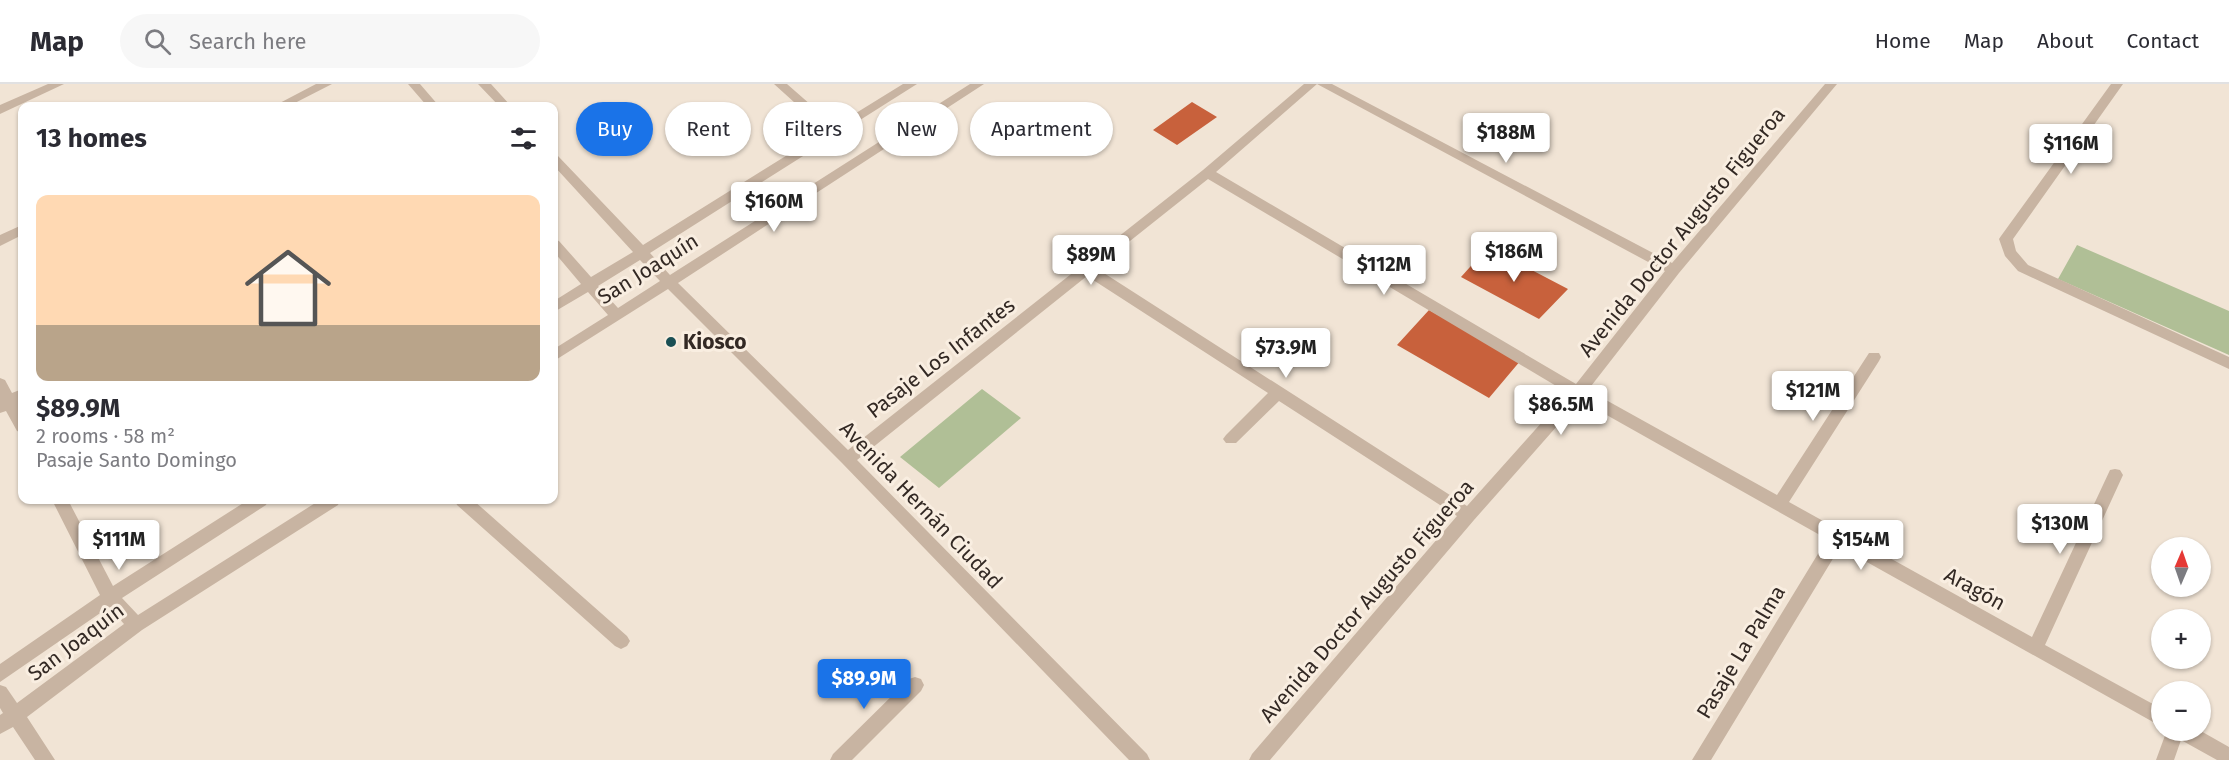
<!DOCTYPE html>
<html lang="en">
<head>
<meta charset="utf-8">
<style>
	body { margin:0; font-family:"Fira Sans",sans-serif; background:#f7f7f7; color:#2b2b33; height:100vh; display:flex; flex-direction:column; font-size:22px; white-space:nowrap }
	* { box-sizing:border-box; margin:0 }
	p { font-size:20px; color:#7c7c81 }
	.icon { flex:none; width:33px; height:33px; fill:none; stroke:currentColor; stroke-width:2; stroke-linecap:round; stroke-linejoin:round }
	.map { position:relative; flex:1; overflow:hidden }
	.panel { position:absolute; left:18px; top:18px; width:540px; height:402px; display:flex; flex-direction:column; background:#fff; border-radius:12px; box-shadow:0 2px 4px #0004 }
	.panel>* { flex:none }
	.banner { position:absolute; left:576px; top:18px; width:570px; height:54px; display:flex; gap:12px }
	.needle { width:39px; rotate:2deg }
	.tools { position:absolute; left:2151px; top:453px; display:grid; gap:12px }
	.tools a { display:grid; place-items:center; width:60px; height:60px; border-radius:50%; background:#fff; box-shadow:0 2px 4px #0004; font-size:30px }
	.price { position:absolute; translate:-50% -51px; padding:0 14px; border-radius:6px; background:#fff; color:#222; font-size:20px; line-height:39px; filter:drop-shadow(0 2px 3px #0008) }
	.price::after { content:''; position:absolute; left:50%; top:36px; width:18px; height:14px; margin-left:-9px; background:inherit; clip-path:polygon(0 0,100% 0,50% 100%) }
	.price.current { background:#1a73e8; color:#fff }
	ul { padding:0; list-style:none }
	li { display:grid; align-content:center; gap:12px; height:318px; padding:0 18px }
	li+li { border-top:2px solid #e1e1e2 }
	li span { display:grid; place-items:center; height:186px; border-radius:12px; color:#555 }
	li>.icon { margin-inline-start:auto }
	span .icon { width:108px; height:108px; fill:#fffc; stroke-width:1 }
	li b { font-size:26px }
	h2 { display:flex; justify-content:space-between; align-items:center; height:72px; padding:0 18px; font-size:26px }
	.tag { padding:0 21px; border-radius:27px; background:#fff; box-shadow:0 2px 4px #0004; font-size:21px; line-height:54px }
	.tag.current { background:#1a73e8; color:#fff }
	header { display:flex; align-items:center; gap:36px; box-sizing:border-box; height:84px; padding:0 30px; background:#fff; border-bottom:2px solid #e1e1e2 }
	header strong { font-size:28px }
	nav { display:flex; gap:33px; margin-inline-start:auto; font-size:21px }
	.search { width:420px; height:54px; background:#f7f7f7; display:flex; align-items:center; gap:15px; box-sizing:border-box; padding:0 21px; border-radius:33px; color:#7c7c81; font-size:22px }
	.map>svg:first-child { display:block }
	.green { fill:#b0bf96 }
	.building { fill:#c8613c }
	.lines { fill:none; stroke-linecap:round; stroke-linejoin:round }
	.minor { fill:#c8b4a2; fill-rule:evenodd }
	.poi-dot { fill:#1a4f54; stroke:#f9eee1; stroke-width:2 }
	.labels { text-anchor:middle; dominant-baseline:central; stroke-width:6; stroke-linejoin:round; paint-order:stroke }
	.street-label { font-size:21px; fill:#332924; stroke:#f9eee1 }
	.poi-label { font-size:21px; font-weight:bold; fill:#332924; stroke:#f9eee1; text-anchor:start }
</style>
</head>
<body>
<header>
<strong>Map</strong>
<div class="search"><svg class="icon" aria-label="search" viewBox="0 0 24 24"><circle cx="10" cy="10" r="6"/><path d="M15 15l6 6"/></svg>Search here</div>
<nav><a>Home</a><a>Map</a><a>About</a><a>Contact</a></nav>
</header>
<div class="map">
<svg width="2229" height="676" viewBox="0 0 2229 676">
	<rect width="100%" height="100%" fill="#f1e4d5"/>
	<path class="green" d="M2077 161 2229 227V271L2058 195Z
		M982 305 1021 334 939 404 900 373Z"/>
	<path class="building" d="M1192 18 1217 33 1177 61 1153 46Z
		M1488 163 1568 205 1539 235 1461 193Z
		M1429 226 1521 276 1489 314 1397 261Z"/>
	<g class="lines">
		<path class="minor" d="M48 0H64L0 30V21Z
			M316 0H332L289 22H274Z
			M408 0H420L439 22H427Z
			M478 0H491L511 22H499Z
			M774 0H787L835 42 903 0H917L650 169 670 191 970 0H984L678 199 848 366 1203 86 1304 0H1317L1216 88 1576 300 1665 187 1317 0H1332L1672 179 1825 0H1837L1679 189 1588 306 1777 411 1869 269H1879L1881 273 1879 277 1789 418 2032 553 2110 386 2115 385 2120 386 2123 391 2045 561 2162 625V643L1840 463 1711 676H1692L1827 455 1580 316 1474 436 1270 676H1249L1252 670 1457 432 1279 317 1236 359H1226L1223 355 1226 351 1268 309 1087 192 857 376 1147 670 1150 676H1129L842 379 668 205 554 277V265L608 231 588 208 554 228V217L581 200 554 168V155L559 157 591 193 633 168 554 82V71L558 72 643 161 826 47ZM1208 95 1568 309 1467 422 1096 184ZM640 176 660 197 618 224 598 202Z
			M2111 0H2123L2013 155 2016 167 2028 181 2229 273V285L2018 187 2005 172 1999 155 2001 152Z
			M22 141V151L0 162V151Z
			M0 294 5 296 12 309 22 305V318L18 320 22 329V349L17 347 6 327 0 329Z
			M52 416H68L113 502 248 416H268L266 421 122 514 138 531 320 416H340L338 421 142 546 27 633 55 676H35L13 643 0 650V631L3 629 0 624V601L6 603 17 619 124 540 109 523 0 598V580L100 511Z
			M455 416H473L627 552 630 557 627 562 621 565 615 562 457 421Z
			M915 593 921 595 924 601 921 607 852 676H830L833 670 909 595Z
			M2167 646H2199L2229 663V676H2217L2181 656 2174 676H2156Z"/>
	</g>
	<circle class="poi-dot" cx="671" cy="258" r="6"/>
	<g class="labels">
		<g class="street-label">
			<text transform="translate(1682 148) rotate(-51)">Avenida Doctor Augusto Figueroa</text>
			<text transform="translate(648 185) rotate(-32)">San Joaquín</text>
			<text transform="translate(941 274) rotate(-38)">Pasaje Los Infantes</text>
			<text transform="translate(921 421) rotate(46)">Avenida Hernán Ciudad</text>
			<text transform="translate(1975 505) rotate(29)">Aragón</text>
			<text transform="translate(1367 517) rotate(-49)">Avenida Doctor Augusto Figueroa</text>
			<text transform="translate(76 558) rotate(-37)">San Joaquín</text>
			<text transform="translate(1741 568) rotate(-59)">Pasaje La Palma</text>
		</g>
		<g class="poi-label">
			<text x="683" y="258">Kiosco</text>
		</g>
	</g>
</svg>
<div class="tools">
<a><svg class="needle" viewBox="-14 -14 28 28"><path d="M0-13l5 13h-10z" fill="#e53935"/><path d="M0 13l5-13h-10z" fill="#7c7c81"/></svg></a>
<a>+</a>
<a>−</a>
</div>
<b class="price" style="left:1506px;top:80px">$188M</b>
<b class="price" style="left:2071px;top:91px">$116M</b>
<b class="price" style="left:774px;top:149px">$160M</b>
<b class="price" style="left:1514px;top:199px">$186M</b>
<b class="price" style="left:1091px;top:202px">$89M</b>
<b class="price" style="left:1384px;top:212px">$112M</b>
<b class="price" style="left:1286px;top:295px">$73.9M</b>
<b class="price" style="left:1813px;top:338px">$121M</b>
<b class="price" style="left:1561px;top:352px">$86.5M</b>
<b class="price" style="left:2060px;top:471px">$130M</b>
<b class="price" style="left:119px;top:487px">$111M</b>
<b class="price" style="left:1861px;top:487px">$154M</b>
<b class="price current" style="left:864px;top:626px">$89.9M</b>
<div class="banner">
<a class="tag current">Buy</a>
<a class="tag">Rent</a>
<a class="tag">Filters</a>
<a class="tag">New</a>
<a class="tag">Apartment</a>
</div>
<section class="panel">
<h2>13 homes<svg class="icon" aria-label="filters" viewBox="0 0 24 24"><path d="M4 7h16M4 17h16"/><circle cx="9" cy="7" r="2"/><circle cx="15" cy="17" r="2"/></svg></h2>
<ul>
<li><span style="background:linear-gradient(#ffd9b3 70%,#b9a48a 0)"><svg class="icon" aria-label="home" viewBox="0 0 24 24"><path d="M3 11l9-7 9 7M6 9v11h12V9"/></svg></span><div><b>$89.9M</b><p>2 rooms · 58 m²</p><p>Pasaje Santo Domingo</p></div></li>
</ul>
</section>
</div>
</body>
</html>
